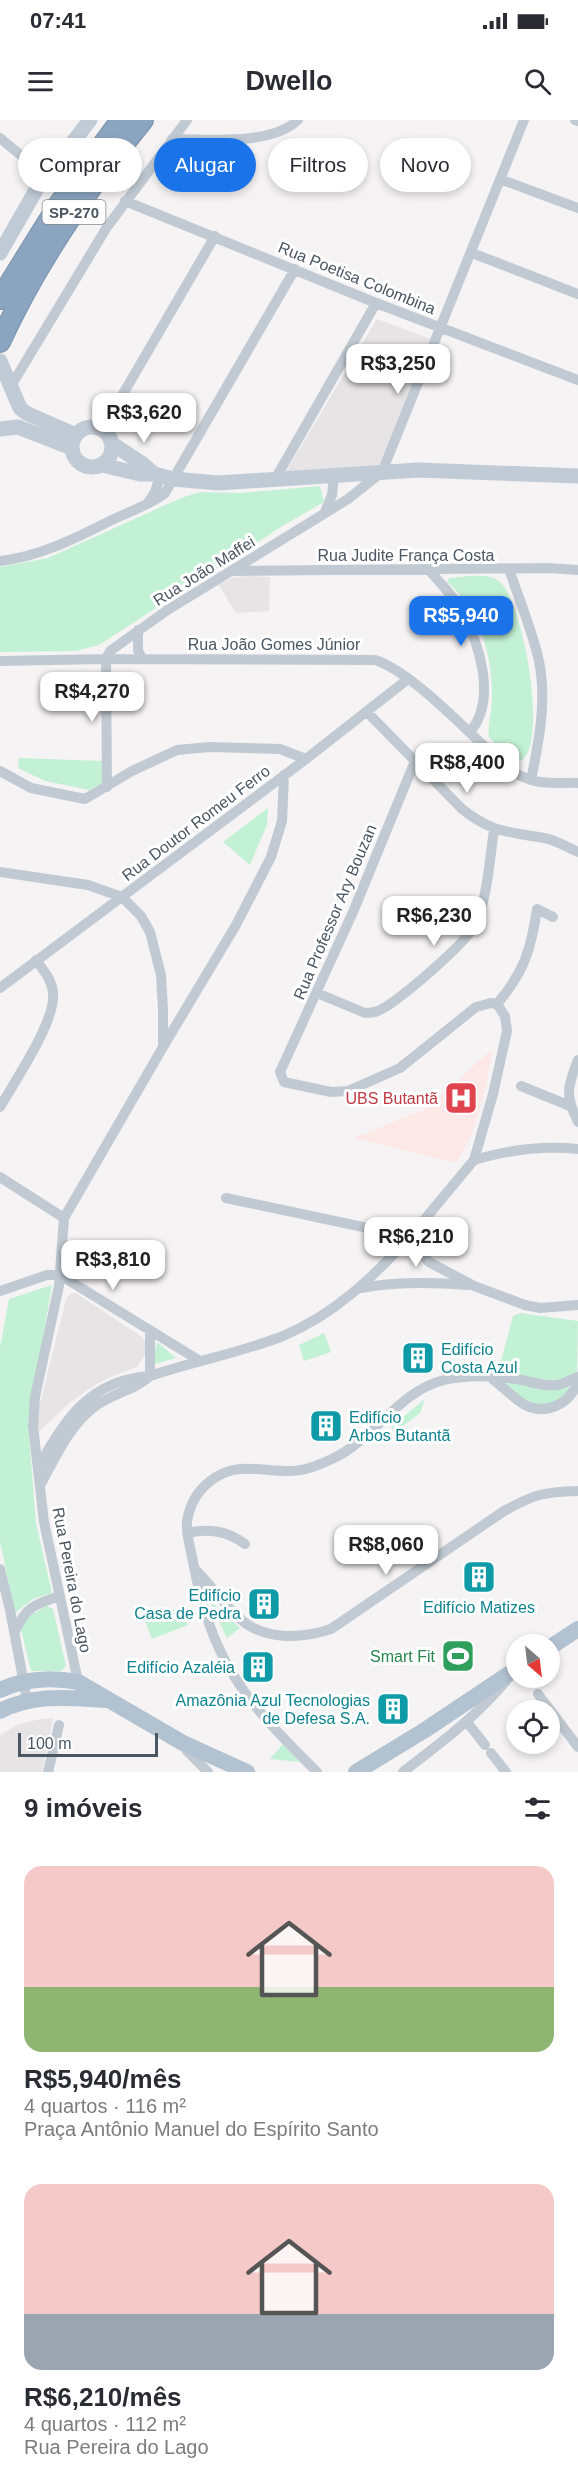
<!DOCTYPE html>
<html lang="pt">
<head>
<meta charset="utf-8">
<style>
	body { margin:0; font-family:Arial,sans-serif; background:#f7f7f7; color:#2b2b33; height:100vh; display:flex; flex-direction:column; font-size:22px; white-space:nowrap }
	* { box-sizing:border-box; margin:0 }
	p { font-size:20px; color:#7c7c81 }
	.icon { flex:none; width:33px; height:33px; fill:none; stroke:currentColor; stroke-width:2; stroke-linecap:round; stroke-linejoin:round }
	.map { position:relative; height:1652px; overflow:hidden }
	.sheet { display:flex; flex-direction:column; background:#fff; flex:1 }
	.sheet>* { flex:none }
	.hud { position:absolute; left:18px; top:18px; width:543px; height:54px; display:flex; gap:12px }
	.needle { width:39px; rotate:152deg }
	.buttons { position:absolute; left:506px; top:1514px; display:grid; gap:12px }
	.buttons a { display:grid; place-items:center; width:54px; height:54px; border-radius:50%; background:#fff; box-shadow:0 3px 9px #0003; font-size:30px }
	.scale { position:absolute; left:18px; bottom:15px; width:140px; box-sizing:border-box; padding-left:6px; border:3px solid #4a5661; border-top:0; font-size:16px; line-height:21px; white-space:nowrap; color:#4a5661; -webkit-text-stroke:4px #fff; paint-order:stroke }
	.price { position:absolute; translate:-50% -51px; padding:0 14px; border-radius:12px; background:#fff; color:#222; font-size:20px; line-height:39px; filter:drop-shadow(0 2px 3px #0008) }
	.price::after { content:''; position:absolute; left:50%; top:36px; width:18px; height:14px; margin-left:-9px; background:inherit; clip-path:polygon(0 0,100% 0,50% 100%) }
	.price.active { background:#1a73e8; color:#fff }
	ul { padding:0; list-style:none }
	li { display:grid; align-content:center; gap:12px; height:318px; padding:0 24px }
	li span { display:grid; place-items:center; height:186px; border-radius:18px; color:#555 }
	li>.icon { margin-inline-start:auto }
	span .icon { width:108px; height:108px; fill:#fffc; stroke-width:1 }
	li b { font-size:26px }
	h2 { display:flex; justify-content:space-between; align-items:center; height:72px; padding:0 24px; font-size:26px }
	.chip { padding:0 21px; border-radius:27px; background:#fff; box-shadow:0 3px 9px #0003; font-size:21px; line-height:54px }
	.chip.active { background:#1a73e8; color:#fff }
	.status { display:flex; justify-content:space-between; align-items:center; height:42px; padding:0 30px; background:#fff; direction:ltr }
	.status svg { height:16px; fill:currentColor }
	header { display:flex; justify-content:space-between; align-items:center; height:78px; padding:0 24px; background:#fff; font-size:27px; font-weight:800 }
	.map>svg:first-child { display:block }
	.education { fill:#e6e4e5 }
	.medical { fill:#fce8e6 }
	.green { fill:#c3f1d5 }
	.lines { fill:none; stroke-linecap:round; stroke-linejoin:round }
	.motorway-casing { stroke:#7690ad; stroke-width:22 }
	.minor { stroke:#c1cad2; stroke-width:10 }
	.secondary { stroke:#c1cbd6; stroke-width:15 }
	.primary { stroke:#b3c2d1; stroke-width:16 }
	.motorway { stroke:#8ba5c1; stroke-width:20 }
	.labels { text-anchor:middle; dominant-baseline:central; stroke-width:6; stroke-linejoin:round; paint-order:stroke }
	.shield { fill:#fff; stroke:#808990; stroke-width:1.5 }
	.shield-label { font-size:15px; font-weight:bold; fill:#4a5661 }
	.street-label { font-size:16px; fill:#4a5661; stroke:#fff }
	.health-label { font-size:16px; fill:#be3a42; stroke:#fff; text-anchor:end }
	.culture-label { font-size:16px; fill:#0d838f; stroke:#fff; text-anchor:end }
	.leisure-label { font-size:16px; fill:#27864d; stroke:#fff; text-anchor:end }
</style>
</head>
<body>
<div class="status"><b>07:41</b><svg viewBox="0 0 49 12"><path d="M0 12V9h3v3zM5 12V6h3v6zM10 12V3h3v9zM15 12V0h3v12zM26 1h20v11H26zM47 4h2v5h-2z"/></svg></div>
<header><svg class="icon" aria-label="menu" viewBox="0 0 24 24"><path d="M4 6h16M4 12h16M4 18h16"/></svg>Dwello<svg class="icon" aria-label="search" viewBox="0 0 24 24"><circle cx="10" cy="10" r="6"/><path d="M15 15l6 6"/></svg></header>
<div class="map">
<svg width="578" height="1652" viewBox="0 0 578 1652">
	<rect width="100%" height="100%" fill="#f5f3f3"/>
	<path class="education" d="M377 199 431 219 378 348 284 355Z
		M247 456 270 457 269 491 236 493 218 464 232 458Z
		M71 1173H76L142 1217 146 1223 145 1235 137 1247 108 1258 87 1270 67 1285 39 1312 35 1304 66 1179Z
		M53 1598 42 1652H0V1615L17 1605 36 1600Z"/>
	<path class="medical" d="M492 929 487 963 478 995 470 1018 456 1043 354 1018 428 988Z"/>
	<path class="green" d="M320 366 324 382 284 405 99 525 76 531 0 532V447L48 438 181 378 200 372 240 373Z
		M449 458C463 457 487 452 499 461 523 480 549 624 521 641L510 638 489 617C487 606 492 592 492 580 493 538 481 490 447 462Z
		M19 638 102 641V663L90 670 45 661 18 648Z
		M268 688 267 705 250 745 223 722Z
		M52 1165 28 1303 36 1403 52 1473 33 1479 15 1493 0 1421V1228L9 1179Z
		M520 1193 578 1201 577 1253 562 1281C556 1282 548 1285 543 1285 526 1283 508 1269 497 1257L513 1196Z
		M324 1213 331 1232 304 1241 299 1225Z
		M157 1222 176 1238 152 1245Z
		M425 1279 420 1293 395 1312 391 1307Z
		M209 1480 240 1508 227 1518Z
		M47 1486 53 1489 66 1546 61 1551H31L21 1509 28 1496Z
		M180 1487 188 1505 152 1519 145 1501Z
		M283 1624 300 1642 270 1639Z"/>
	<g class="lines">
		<g class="motorway-casing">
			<path id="motorway" d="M0 179 59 84 121 0
				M0 222C37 141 87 69 143 0"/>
		</g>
		<path class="minor" d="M575 0 578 1
			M0 18 46 56
			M172 19C207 19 271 26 298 0
			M500 59 578 88
			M125 81 376 183 578 260
			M472 133 578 174
			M11 266 107 107 187 0
			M102 310 215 116
			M274 361 376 183
			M149 381 155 372 160 356
			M325 392 332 375 334 356
			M0 441C43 436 77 417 116 398 132 391 151 384 165 373L295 149
			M509 449C519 479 532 510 539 541 547 581 539 621 531 660
			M429 450C440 463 453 475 461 490 480 524 497 580 470 612
			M234 451 548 448 578 450
			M138 510V530L142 539
			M0 541 106 539 375 540C409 551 456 600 483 625 497 639 512 655 532 660 546 665 563 662 578 663
			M367 592 462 689C494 714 507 711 544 718 556 720 567 727 578 732
			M415 641 353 792 280 952 284 962 331 972 348 971 400 948 476 887 491 883 497 884
			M0 651 31 668 85 679 132 651 177 630 210 627 280 629 306 639
			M107 667 106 539 110 531 166 491 348 379 382 352 524 0
			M0 752 88 765 122 777 141 796 150 812 161 855 163 889V927L64 1098 59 1166 35 1277 33 1306 44 1402 79 1566
			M0 868 306 639 408 559
			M317 873 365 893C370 893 373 893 378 891 398 882 465 824 475 805 487 782 490 736 494 710
			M497 884C524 852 531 830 537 789L553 797
			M163 927 236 805 271 737 282 701 284 655
			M578 940C567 967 565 976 578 1002
			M521 966 570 986
			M0 987C15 961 56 901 53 873 52 860 44 851 36 840
			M474 1040C508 1030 543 1025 578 1029
			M0 1057 64 1098
			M226 1078 410 1117 474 1040 493 974 507 911 505 896 497 884
			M361 1168C397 1161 432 1162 468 1165
			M0 1171 47 1155H60L200 1241
			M491 1258C502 1266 513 1278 525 1285 547 1296 571 1283 578 1261
			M39 1346C65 1298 91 1260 150 1256 194 1241 240 1233 283 1216 335 1194 372 1158 410 1117L417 1129 429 1142 474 1166 525 1185 540 1188 578 1185
			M41 1364C56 1336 70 1304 97 1285 114 1273 135 1270 150 1256V1211
			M187 1413C210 1408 227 1411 245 1424
			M194 1448C210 1464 222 1482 238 1497 263 1521 301 1519 331 1509L504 1391C535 1374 543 1372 578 1371
			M0 1449 10 1490 27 1580
			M15 1512C25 1487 35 1484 60 1476
			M538 1574 578 1627
			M467 1602 485 1625
			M185 1626 187 1631 208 1652
			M491 1633 506 1652
			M48 1652 59 1605
			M317 1652C288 1623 255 1591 234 1556 211 1520 200 1479 192 1437 190 1426 186 1413 187 1401 190 1383 200 1367 216 1357 239 1343 261 1351 286 1351 303 1352 319 1345 334 1338 375 1318 399 1271 444 1260 466 1255 495 1256 517 1259 529 1261 544 1267 557 1265 564 1264 571 1259 578 1257
			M403 1652C439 1624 476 1597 506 1561"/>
		<path class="secondary" d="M0 133 36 70 90 0
			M0 241 20 288 26 293 76 315
			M72 327a20 20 0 1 1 40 0a20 20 0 1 1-40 0Z
			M0 309 18 307 72 328
			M111 323 143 344 154 354
			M102 345 140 354H154L173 359 218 363 418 350 578 356"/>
		<path class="primary" d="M549 1528 578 1509
			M0 1570C25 1558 52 1557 78 1562L183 1623 247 1652
			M0 1591C35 1573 70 1578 108 1580
			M356 1652 425 1610 516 1549"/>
		<use href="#motorway" class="motorway"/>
	</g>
	<defs>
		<g id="hospital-square" transform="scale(1.725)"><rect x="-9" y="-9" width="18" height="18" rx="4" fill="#e0444e" stroke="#fff"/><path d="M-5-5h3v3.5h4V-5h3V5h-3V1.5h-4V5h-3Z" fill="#fff"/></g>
		<g id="building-square" transform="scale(1.725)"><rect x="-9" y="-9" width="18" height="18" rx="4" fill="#0f9aa8" stroke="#fff"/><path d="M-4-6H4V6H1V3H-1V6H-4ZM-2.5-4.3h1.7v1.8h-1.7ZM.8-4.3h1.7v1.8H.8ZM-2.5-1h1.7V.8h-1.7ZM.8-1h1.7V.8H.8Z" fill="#fff"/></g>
		<g id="stadium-square" transform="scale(1.725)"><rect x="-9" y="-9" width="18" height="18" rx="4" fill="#2e9e5b" stroke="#fff"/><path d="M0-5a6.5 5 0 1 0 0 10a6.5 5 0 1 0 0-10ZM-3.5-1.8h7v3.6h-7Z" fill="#fff"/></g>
	</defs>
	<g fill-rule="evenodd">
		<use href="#hospital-square" x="461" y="978"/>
		<use href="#building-square" x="418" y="1238"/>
		<use href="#building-square" x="326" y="1306"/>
		<use href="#building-square" x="479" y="1457"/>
		<use href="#building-square" x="264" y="1484"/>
		<use href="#stadium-square" x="458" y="1536"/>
		<use href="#building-square" x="258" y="1547"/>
		<use href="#building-square" x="393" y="1589"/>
	</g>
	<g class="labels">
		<rect class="shield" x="42.5" y="80" width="63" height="24" rx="4.5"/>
		<g class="shield-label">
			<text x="74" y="92">SP-270</text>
		</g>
		<g class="street-label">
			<text transform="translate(357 158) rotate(22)">Rua Poetisa Colombina</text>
			<text x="406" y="435">Rua Judite França Costa</text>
			<text transform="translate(204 451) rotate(-32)">Rua João Maffei</text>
			<text x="274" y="524">Rua João Gomes Júnior</text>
			<text transform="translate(196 703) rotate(-37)">Rua Doutor Romeu Ferro</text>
			<text transform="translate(335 792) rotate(-67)">Rua Professor Ary Bouzan</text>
			<text transform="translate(72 1460) rotate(79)">Rua Pereira do Lago</text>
		</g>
		<g class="health-label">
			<text x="438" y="978">UBS Butantã</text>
		</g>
		<g class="culture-label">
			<text x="441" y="1229" text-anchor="start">Edifício<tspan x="441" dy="18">Costa Azul</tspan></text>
			<text x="349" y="1297" text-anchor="start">Edifício<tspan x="349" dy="18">Arbos Butantã</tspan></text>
			<text x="241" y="1475">Edifício<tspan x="241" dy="18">Casa de Pedra</tspan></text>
			<text x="479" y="1487" text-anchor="middle">Edifício Matizes</text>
			<text x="235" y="1547">Edifício Azaléia</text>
			<text x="370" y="1580">Amazônia Azul Tecnologias<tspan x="370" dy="18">de Defesa S.A.</tspan></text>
		</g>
		<g class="leisure-label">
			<text x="435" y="1536">Smart Fit</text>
		</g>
	</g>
</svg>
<div class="buttons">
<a><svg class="needle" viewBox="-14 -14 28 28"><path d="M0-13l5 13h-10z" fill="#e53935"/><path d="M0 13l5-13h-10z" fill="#7c7c81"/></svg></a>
<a><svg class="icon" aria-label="locate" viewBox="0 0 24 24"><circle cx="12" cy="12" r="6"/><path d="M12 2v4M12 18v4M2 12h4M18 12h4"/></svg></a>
</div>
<div class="scale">100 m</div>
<b class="price" style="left:398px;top:275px">R$3,250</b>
<b class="price" style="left:144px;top:324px">R$3,620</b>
<b class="price active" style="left:461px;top:527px">R$5,940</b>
<b class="price" style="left:92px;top:603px">R$4,270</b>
<b class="price" style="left:467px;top:674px">R$8,400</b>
<b class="price" style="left:434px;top:827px">R$6,230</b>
<b class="price" style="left:416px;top:1148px">R$6,210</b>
<b class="price" style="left:113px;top:1171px">R$3,810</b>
<b class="price" style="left:386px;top:1456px">R$8,060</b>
<div class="hud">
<a class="chip">Comprar</a>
<a class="chip active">Alugar</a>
<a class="chip">Filtros</a>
<a class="chip">Novo</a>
</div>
</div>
<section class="sheet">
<h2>9 imóveis<svg class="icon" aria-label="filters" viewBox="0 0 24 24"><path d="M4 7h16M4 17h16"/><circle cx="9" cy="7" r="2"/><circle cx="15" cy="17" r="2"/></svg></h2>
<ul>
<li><span style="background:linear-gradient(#f6c9c9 65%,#8fb573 0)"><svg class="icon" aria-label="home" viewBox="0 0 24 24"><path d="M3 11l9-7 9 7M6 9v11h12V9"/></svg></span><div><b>R$5,940/mês</b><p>4 quartos · 116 m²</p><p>Praça Antônio Manuel do Espírito Santo</p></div></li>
<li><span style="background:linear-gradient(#f6c9c9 70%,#9aa5b1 0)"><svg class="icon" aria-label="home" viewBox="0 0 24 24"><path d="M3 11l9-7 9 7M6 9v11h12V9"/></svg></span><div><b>R$6,210/mês</b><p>4 quartos · 112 m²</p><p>Rua Pereira do Lago</p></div></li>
</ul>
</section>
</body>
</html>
